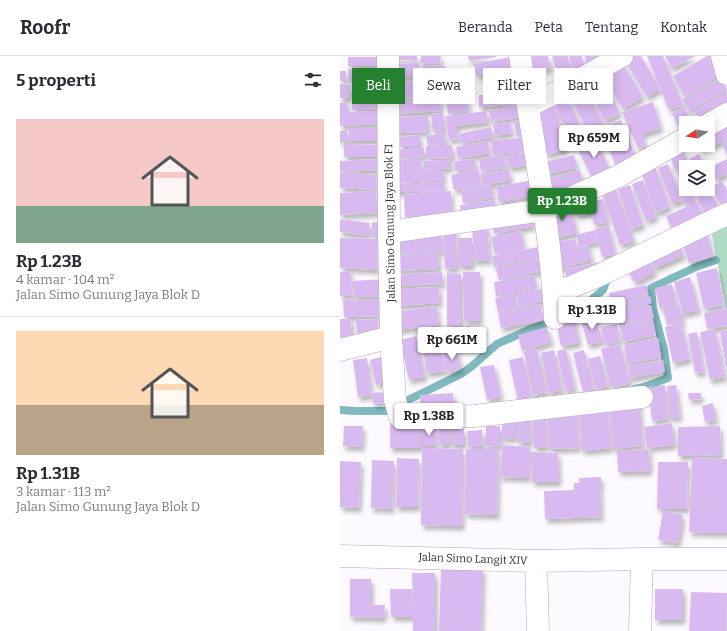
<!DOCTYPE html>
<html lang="id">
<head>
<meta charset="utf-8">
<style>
	body { margin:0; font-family:Bitter,serif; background:#f2f2f3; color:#2b2b33; height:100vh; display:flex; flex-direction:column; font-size:15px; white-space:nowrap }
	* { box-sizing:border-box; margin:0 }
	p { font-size:13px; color:#7c7c81 }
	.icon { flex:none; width:22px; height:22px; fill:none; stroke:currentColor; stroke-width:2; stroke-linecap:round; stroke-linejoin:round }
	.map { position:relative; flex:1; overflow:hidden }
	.details { display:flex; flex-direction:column; background:#fff; width:340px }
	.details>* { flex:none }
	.guide { position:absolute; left:12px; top:12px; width:315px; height:36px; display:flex; gap:8px }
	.needle { width:26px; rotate:258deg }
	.controls { position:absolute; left:339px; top:60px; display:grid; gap:8px }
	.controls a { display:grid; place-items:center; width:36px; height:36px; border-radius:0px; background:#fff; box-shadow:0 2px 10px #0003; font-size:20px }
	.price { position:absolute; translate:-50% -34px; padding:0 9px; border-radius:4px; background:#fff; color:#222; font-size:13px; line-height:26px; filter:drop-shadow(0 1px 2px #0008) }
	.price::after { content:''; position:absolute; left:50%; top:24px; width:12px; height:9px; margin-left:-6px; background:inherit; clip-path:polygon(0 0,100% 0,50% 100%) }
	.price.on { background:#25802f; color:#fff }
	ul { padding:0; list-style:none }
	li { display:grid; align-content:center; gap:8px; height:212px; padding:0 16px }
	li+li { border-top:1px solid #e1e1e2 }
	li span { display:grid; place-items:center; height:124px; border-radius:0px; color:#555 }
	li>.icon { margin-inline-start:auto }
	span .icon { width:72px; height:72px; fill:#fffc; stroke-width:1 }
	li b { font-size:17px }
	h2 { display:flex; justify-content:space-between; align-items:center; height:48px; padding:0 16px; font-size:17px }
	.tag { padding:0 14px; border-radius:0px; background:#fff; box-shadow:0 2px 10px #0003; font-size:14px; line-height:36px }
	.tag.on { background:#25802f; color:#fff }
	header { display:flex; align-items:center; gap:24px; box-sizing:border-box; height:56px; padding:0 20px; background:#fff; border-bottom:1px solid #e1e1e2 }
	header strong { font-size:19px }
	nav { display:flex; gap:22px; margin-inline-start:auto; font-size:14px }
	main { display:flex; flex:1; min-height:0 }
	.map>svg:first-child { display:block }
	.green { fill:#afdbc5 }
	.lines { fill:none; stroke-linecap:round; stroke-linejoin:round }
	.stream { stroke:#80b9be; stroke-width:8 }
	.building { fill:#d8baf0; filter:url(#shadow) }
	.minor-casing { stroke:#b2a7bb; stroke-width:23 }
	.minor { stroke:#fff; stroke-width:22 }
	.labels { text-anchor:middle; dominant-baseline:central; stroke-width:3; stroke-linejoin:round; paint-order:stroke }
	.street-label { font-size:11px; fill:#37323a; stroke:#fff }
</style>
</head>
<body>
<header>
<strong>Roofr</strong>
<nav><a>Beranda</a><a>Peta</a><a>Tentang</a><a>Kontak</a></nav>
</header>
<main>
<section class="details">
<h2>5 properti<svg class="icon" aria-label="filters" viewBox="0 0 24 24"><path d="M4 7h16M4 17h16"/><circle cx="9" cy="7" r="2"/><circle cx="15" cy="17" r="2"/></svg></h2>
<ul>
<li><span style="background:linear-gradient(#f6c9c9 70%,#7fa58c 0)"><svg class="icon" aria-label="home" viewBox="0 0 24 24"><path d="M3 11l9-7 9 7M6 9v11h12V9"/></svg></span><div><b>Rp 1.23B</b><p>4 kamar · 104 m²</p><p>Jalan Simo Gunung Jaya Blok D</p></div></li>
<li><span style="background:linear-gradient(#ffd9b3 60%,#b9a48a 0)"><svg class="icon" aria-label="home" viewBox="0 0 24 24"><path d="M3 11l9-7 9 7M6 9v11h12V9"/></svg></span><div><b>Rp 1.31B</b><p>3 kamar · 113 m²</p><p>Jalan Simo Gunung Jaya Blok D</p></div></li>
</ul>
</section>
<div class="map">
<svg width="387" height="575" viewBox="0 0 387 575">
	<defs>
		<filter id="shadow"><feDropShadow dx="2.5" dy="4.5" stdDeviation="2" flood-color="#0004"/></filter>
	</defs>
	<rect width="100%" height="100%" fill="#fcfafe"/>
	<path class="green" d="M387 169V257L371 174Z"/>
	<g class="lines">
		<path class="stream" d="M295 333 304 331 328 322 324 294 313 252 311 232 356 211 376 204
			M0 354 16 355H49L60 348 121 318 131 311 157 288 193 272 234 258 263 234 268 220"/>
	</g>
	<path class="building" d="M52 0H77V5L52 3Z
		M81 0H101L100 8 80 7Z
		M128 0H156V1L129 5Z
		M182 0H208L211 12 184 18Z
		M212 0H228L233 23 219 26Z
		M229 0H242L246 16 234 19Z
		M245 0H258L260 10 247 12Z
		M289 0H301L320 33 307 41 284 3Z
		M307 0H323L343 49 329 54Z
		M325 0H355L332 12Z
		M367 0H372L382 18 344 40 333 20Z
		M8 1H41L40 10H8Z
		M171 1 174 13 136 20 134 8Z
		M282 6 303 41 283 53 262 18Z
		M79 7V22H55V8Z
		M83 9 105 10 104 23 83 22Z
		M39 12 40 25 9 26 8 13Z
		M173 14 176 32 148 38 144 20Z
		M0 15H6L5 26 0 25Z
		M259 16 280 57 265 65 244 24Z
		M380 22 387 34 349 55 342 43Z
		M105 24 106 41 56 43 55 26Z
		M243 27 264 68 248 76 227 35Z
		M0 28 11 29 9 43 0 42Z
		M41 28V40H13L12 29Z
		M386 37 387 39V55L361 67 354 55Z
		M176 38 177 49 139 51V39Z
		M226 38 246 81 232 87 213 45Z
		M126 40 129 55 108 58 106 43Z
		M12 42H41V54H12Z
		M100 43 101 55 56 58 55 46Z
		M7 46 8 56 40 55V68L0 70V47Z
		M313 46 321 72 302 78 306 89 298 92 282 56Z
		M182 50 183 61 151 66 149 55Z
		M215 50 226 94 206 99 196 55Z
		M344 51 353 67H346V78L344 80 332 58Z
		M147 55 148 66 116 70 118 83 109 84 106 60Z
		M103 57 105 75 93 76 91 58Z
		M88 60V76L56 77 55 61Z
		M188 64 190 79 177 81 174 66Z
		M281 64 296 102 276 110 261 72Z
		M170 66 172 77 155 80 153 68Z
		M387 67V84L361 94 359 89H368V75Z
		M151 71 154 81 121 88 118 78Z
		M9 72H40V85H9L0 87V75L7 74 9 84Z
		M105 77 106 87 88 90 86 80Z
		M80 79V91H59V81Z
		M186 81 187 96 153 99 151 85Z
		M255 82 271 115 253 124 237 91Z
		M148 85 150 97 118 103 116 91Z
		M387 85V99L382 88Z
		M4 88 41 89 40 101H4Z
		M112 89 113 102 86 103V90Z
		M341 89 348 110 335 114 328 94Z
		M84 92V101L56 103V94Z
		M184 97 186 109 169 112 166 100Z
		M359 98 365 111H352L349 103Z
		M164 99 166 112 141 116 139 103Z
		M234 99 237 112 207 118 204 106Z
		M43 103V114L0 116V105Z
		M81 103 82 114 61 115 103 114 104 124 56 127 58 104Z
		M135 103 136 114 115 115V105Z
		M387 103V118L376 123 370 111Z
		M111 104V112L84 114V105Z
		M314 108 330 151 316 157 300 113Z
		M328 108 342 144 332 148 318 112Z
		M346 112V133H352L355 146 344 148 337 114Z
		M139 114 141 130 114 134 111 119Z
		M169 114 171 125 143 129 141 118Z
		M240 114 243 129 206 138 203 124Z
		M0 117 37 119 36 134 0 132Z
		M368 119 372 128 368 130Z
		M193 124 196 139 159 146 156 131Z
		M303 124 316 161 306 165 292 128Z
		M382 125 387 134V146L381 149 371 131Z
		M104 126V135L54 136V128Z
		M274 128 294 185 280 189 260 132Z
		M151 129 154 142 123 147 121 134Z
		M290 129 303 169 291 173 278 133Z
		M369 134 380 152 367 160 356 142Z
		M36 135 38 157 0 159V137Z
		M111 135 112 159 65 161 64 138Z
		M247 141 251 157 235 160 232 144Z
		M263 143 268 166 254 169 249 146Z
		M155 144 156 154 121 160 120 149Z
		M357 146 363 159 332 173 326 160Z
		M230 149 237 177 214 183 207 155Z
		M192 158 194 170 154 178 152 165Z
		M0 163 30 167 28 180 0 176Z
		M32 166 47 167 46 181H31Z
		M147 169 150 204 134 205 132 170Z
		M269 170 275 198 262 201 255 173Z
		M103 173H116L117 212 105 213Z
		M255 174 258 186 239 190 236 179Z
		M101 175 102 196 53 198 52 177Z
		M181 175 184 193 155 198 151 181Z
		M366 175 374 200 349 207 341 182Z
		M0 182 38 183 37 214 0 212Z
		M119 182H132V210H119Z
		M236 183 237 191 248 189 252 204 213 214 217 186Z
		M337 184 344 199 315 212 308 198Z
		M198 191 200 202 154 211 152 200Z
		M98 197 99 213 57 215 56 199Z
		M307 200 315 216 295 227 286 211Z
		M200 203 203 215 159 224 156 213Z
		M261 206 227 224 225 213Z
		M377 212 384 249 364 253 356 217Z
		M10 215 13 239 0 240V216Z
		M102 216 103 228 56 230 55 219Z
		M123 216H140V265H124Z
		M107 217 121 218V270H107Z
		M194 219 197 233 156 240 154 226Z
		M350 221 359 254 343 258 334 226Z
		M44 223V240L14 241 13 225Z
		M332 228 337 249 320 253 315 232Z
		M306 229 309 239 271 247 269 237Z
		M99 231 100 247 55 250 53 233Z
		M207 232 209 244 179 251 177 238Z
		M175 238 178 251 158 256 155 242Z
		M310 240 312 247 277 255 276 248Z
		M235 241 238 253 224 255 222 244Z
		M3 244H44V260L4 261Z
		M200 248 203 264 161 272 158 257Z
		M311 249 314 262 279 269 276 257Z
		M97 250 99 269 56 274 54 256Z
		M340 250 343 266 327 269 323 254Z
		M387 252V270L367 273 364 257Z
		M255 260 263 285 248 289 241 264Z
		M0 263H11L12 280 0 281Z
		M38 263 39 279 17 280 16 264Z
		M235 263 239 287 221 290 216 266Z
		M313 263 316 279 283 286 280 270Z
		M341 267 350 303 333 307 325 271Z
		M277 268 280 286 265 289 261 271Z
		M131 269 136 285 106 294 101 278Z
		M207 271 211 286 182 295 178 279Z
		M375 273 385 321 370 324 360 276Z
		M387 274V311H386L380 276Z
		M357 276 364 316 355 317 348 278Z
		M76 280 85 321 69 324 60 284Z
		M318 282 321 301 287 308 284 289Z
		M100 285 105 315 87 317 82 288Z
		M280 288 290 327 271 332 261 293Z
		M197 293 207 336 193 339 184 296Z
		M226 293 235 333 225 335 217 295Z
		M117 294 121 313 107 316 103 296Z
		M214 294 222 334 209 337 201 297Z
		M244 294 254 333 243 336 233 297Z
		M45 300 50 326 36 329 30 304Z
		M260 300 268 330 256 334 248 303Z
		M183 301 192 343 178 346 169 304Z
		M27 302 32 339 18 341 13 304Z
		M323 304 325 316 290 322 288 310Z
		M154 309 161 341 147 344 140 311Z
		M325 329 328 363 312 365 308 331Z
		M336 329 340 361 330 362 327 330Z
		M45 336 46 347 33 348 32 337Z
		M113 337 114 352 81 354 80 339Z
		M348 337H361V343L349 344Z
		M299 343 303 390 273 393 269 345Z
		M373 347 376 364 365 366 362 350Z
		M267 348 271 392 242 395 238 350Z
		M236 352 239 392 209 393 207 353Z
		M192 354H205L207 391 194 392Z
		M190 356 191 387H178L177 357Z
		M176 357V382L162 383V358Z
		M81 366V392H50V367Z
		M332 367 335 389 307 392 304 371Z
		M109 368V389H99L98 369Z
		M4 370H23L22 391 3 390Z
		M146 370H160V391L145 390Z
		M380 370 381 399 338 400V371Z
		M82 372H97L96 390H82Z
		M111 373H124V389H111Z
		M142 374 143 391H128L127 375Z
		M162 389 190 391 189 422 160 421Z
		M82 392 123 393 122 470 81 469Z
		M126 393H158L157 459 125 458Z
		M309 393 310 415 278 416 277 395Z
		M191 396 218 397 219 426H192Z
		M352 401 387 403V477L349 476Z
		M57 402 79 403 78 451H56Z
		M32 404 54 405 52 453 31 452Z
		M0 405 21 406 19 452 0 451Z
		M318 406H348L347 453H317Z
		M261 421V430H260L261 461 205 463 204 435 234 434V427H239V422Z
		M323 455 343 459 338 487 318 484Z
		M101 511 143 513 141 575H99Z
		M72 517H95V575H73V561H51L50 533H72L73 551Z
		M10 523H31V549H45L44 562 10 561Z
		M315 533H343V564H315Z
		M351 536 387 537 386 575H349Z"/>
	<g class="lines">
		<g class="minor-casing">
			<path id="minor" d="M180 0C193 87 211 175 215 262
				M382 0 387 18
				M188 50 227 31 282 0
				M368 69 387 58
				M49 176 204 154 279 120 346 82
				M214 238 260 219 387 158
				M51 281 55 344 60 361 134 360 302 341
				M0 294 51 281 49 176 48 0
				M0 500 196 505 198 575
				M196 505 302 503
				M300 575 302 503H387"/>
		</g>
		<use href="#minor" class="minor"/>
	</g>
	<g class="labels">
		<g class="street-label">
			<text transform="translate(50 167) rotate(-91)">Jalan Simo Gunung Jaya Blok F1</text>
			<text transform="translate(133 503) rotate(2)">Jalan Simo Langit XIV</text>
		</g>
	</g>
</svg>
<div class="controls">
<a><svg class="needle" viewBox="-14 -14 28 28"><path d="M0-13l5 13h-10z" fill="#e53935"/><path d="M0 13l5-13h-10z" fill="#7c7c81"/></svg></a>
<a><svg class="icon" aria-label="layers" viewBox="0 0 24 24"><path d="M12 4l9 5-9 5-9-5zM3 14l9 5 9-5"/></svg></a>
</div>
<b class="price" style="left:254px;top:103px">Rp 659M</b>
<b class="price on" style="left:222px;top:166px">Rp 1.23B</b>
<b class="price" style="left:252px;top:275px">Rp 1.31B</b>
<b class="price" style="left:112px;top:305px">Rp 661M</b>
<b class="price" style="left:89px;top:381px">Rp 1.38B</b>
<div class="guide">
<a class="tag on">Beli</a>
<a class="tag">Sewa</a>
<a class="tag">Filter</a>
<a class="tag">Baru</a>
</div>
</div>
</main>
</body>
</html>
